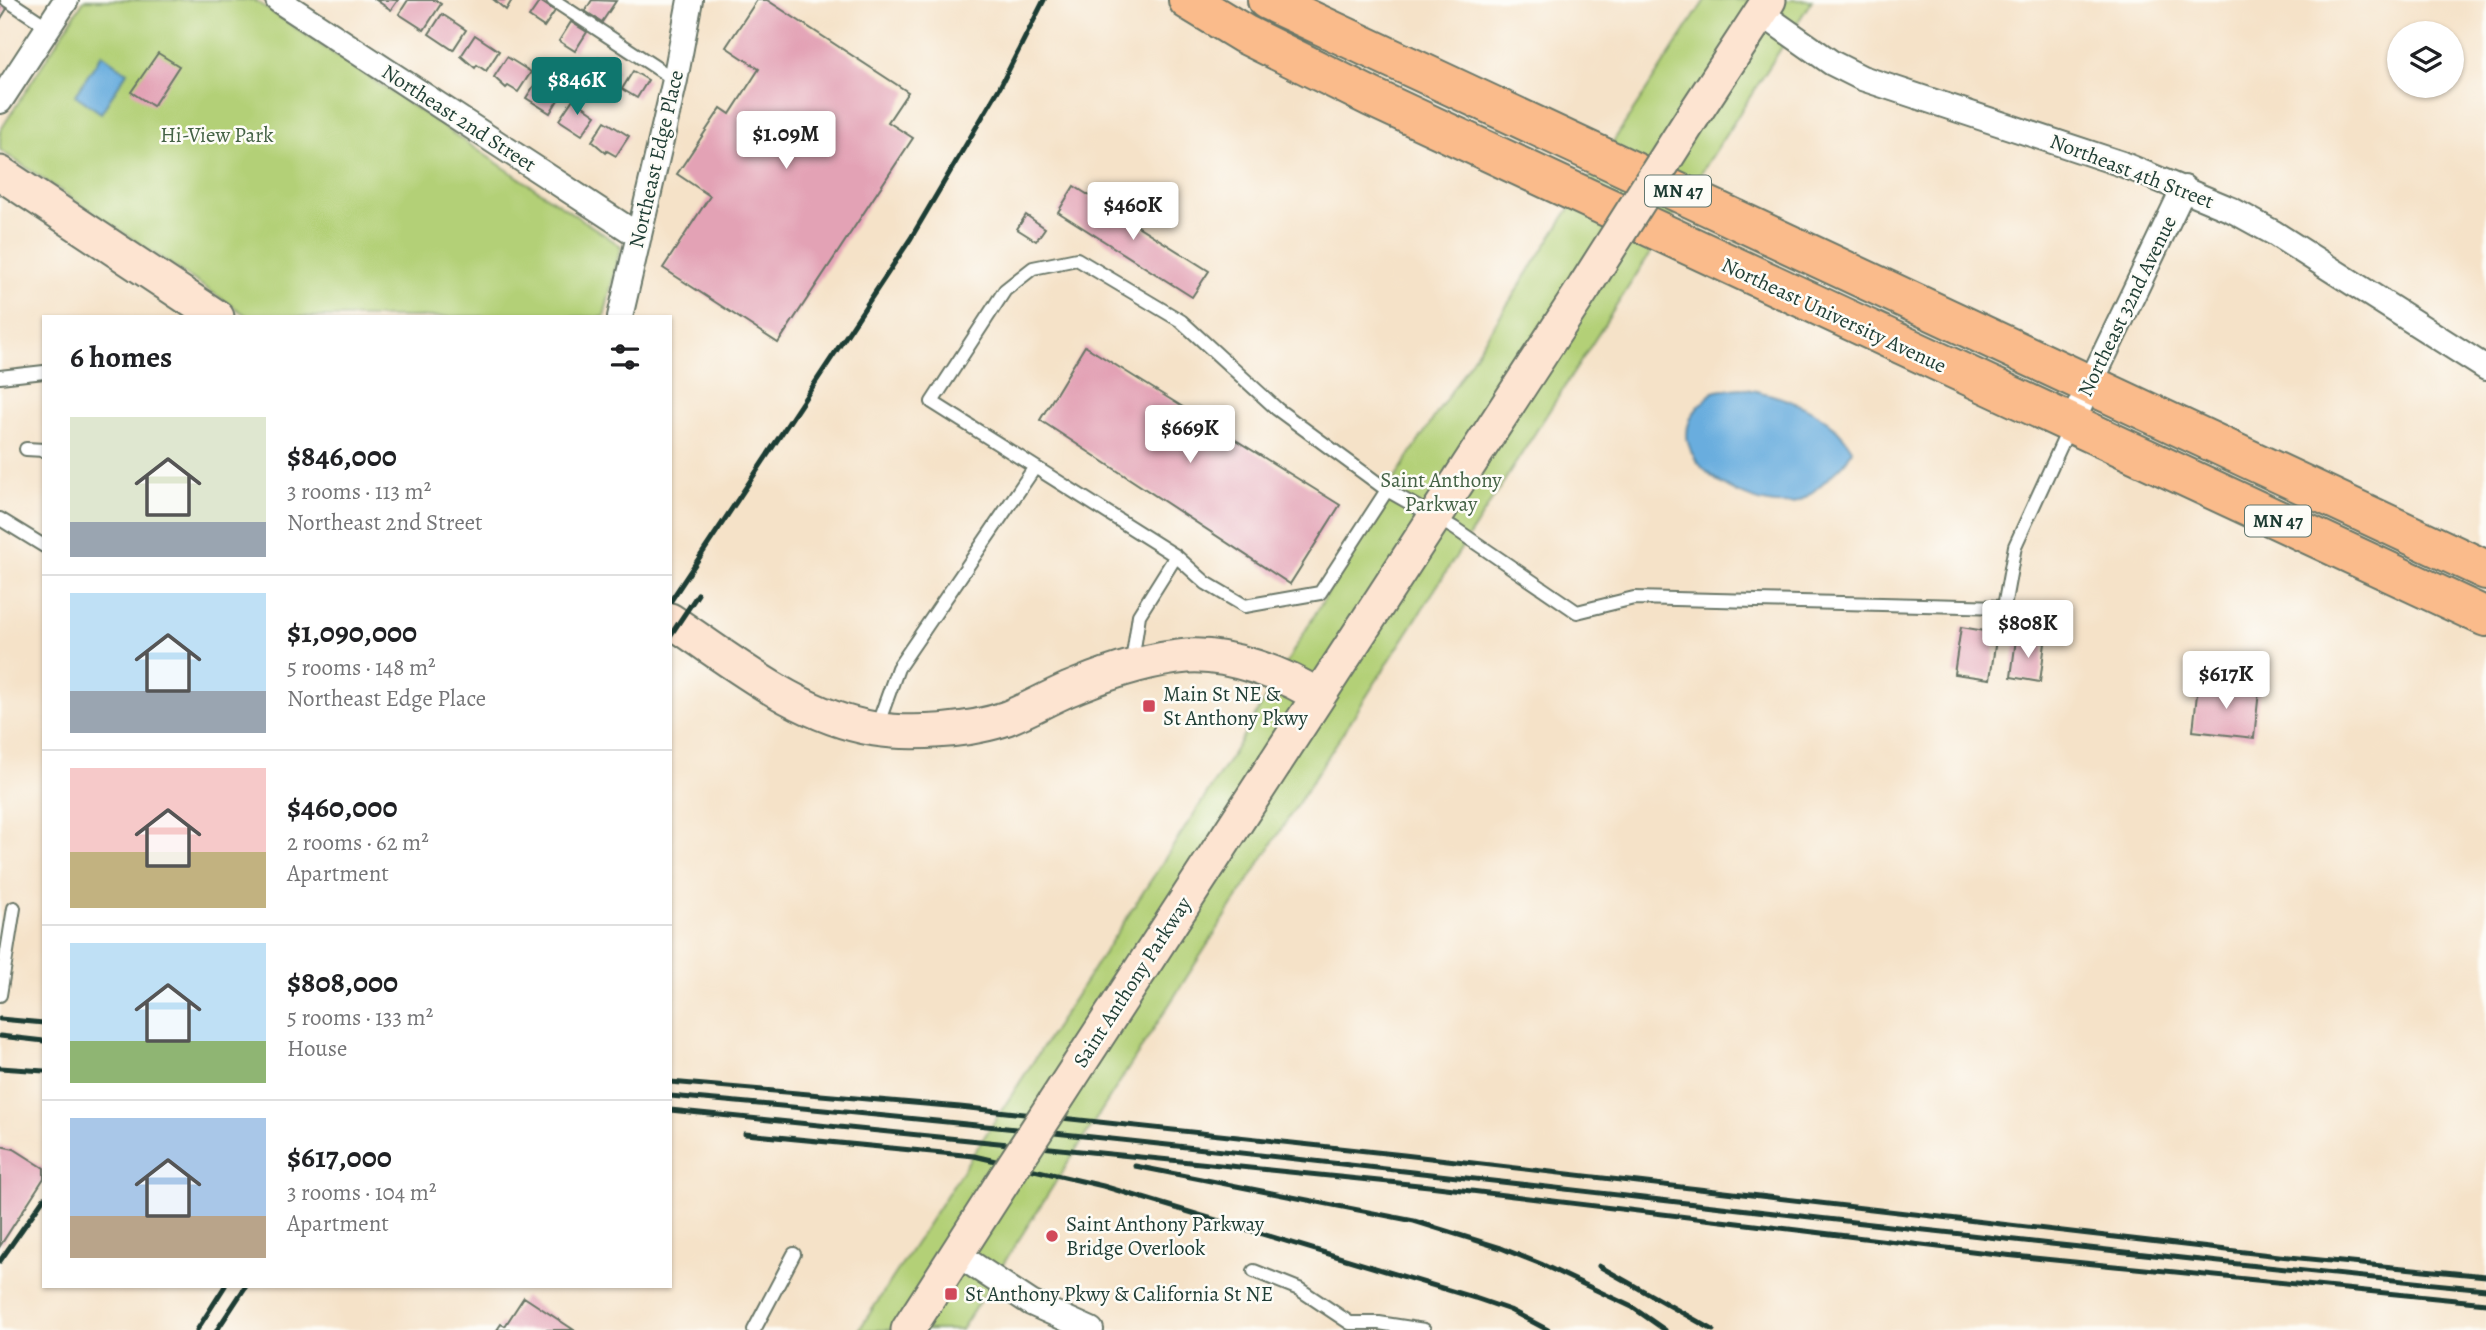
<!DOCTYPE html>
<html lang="en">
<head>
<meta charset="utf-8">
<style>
	body { margin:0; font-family:Alegreya,serif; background:#f2f2f2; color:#202124; height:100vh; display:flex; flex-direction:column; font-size:26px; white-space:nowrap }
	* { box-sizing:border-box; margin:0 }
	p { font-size:23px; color:#757577 }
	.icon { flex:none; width:38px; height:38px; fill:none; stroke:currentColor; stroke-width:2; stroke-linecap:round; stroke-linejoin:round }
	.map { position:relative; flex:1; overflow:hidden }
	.panel { position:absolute; left:42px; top:315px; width:630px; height:973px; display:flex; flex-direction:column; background:#fff; border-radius:0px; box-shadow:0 2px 5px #0004 }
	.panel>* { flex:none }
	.fabs { position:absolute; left:2387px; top:21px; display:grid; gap:14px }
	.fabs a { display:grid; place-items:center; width:77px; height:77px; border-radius:50%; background:#fff; box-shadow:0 2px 5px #0004; font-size:35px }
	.price { position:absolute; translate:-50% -60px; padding:0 16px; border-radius:7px; background:#fff; color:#222; font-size:23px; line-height:46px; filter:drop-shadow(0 2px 4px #0008) }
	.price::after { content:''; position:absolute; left:50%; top:42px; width:21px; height:16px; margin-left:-10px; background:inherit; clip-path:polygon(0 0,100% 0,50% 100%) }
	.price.active { background:#0f766e; color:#fff }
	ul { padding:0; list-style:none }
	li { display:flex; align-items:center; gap:21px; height:175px; padding:0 28px }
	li+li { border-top:2px solid #e0e0e0 }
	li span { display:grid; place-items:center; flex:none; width:196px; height:140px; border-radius:0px; color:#555 }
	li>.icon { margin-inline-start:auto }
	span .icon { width:84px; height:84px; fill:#fffc; stroke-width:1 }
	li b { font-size:30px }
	h2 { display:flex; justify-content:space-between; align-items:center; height:84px; padding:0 28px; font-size:30px }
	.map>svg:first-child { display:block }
	.green { fill:#b3d077; stroke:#698656; stroke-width:2 }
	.water { fill:#69adde; stroke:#447589; stroke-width:2 }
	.building { fill:#e3a2b5 }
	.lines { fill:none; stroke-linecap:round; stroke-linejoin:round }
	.lane-casing { stroke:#6a7768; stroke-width:16 }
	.street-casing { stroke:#6a7768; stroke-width:28 }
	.secondary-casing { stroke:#6a7768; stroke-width:37 }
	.primary-casing { stroke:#6a7768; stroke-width:42 }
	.lane { stroke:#fff; stroke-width:12 }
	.street { stroke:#fff; stroke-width:24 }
	.secondary { stroke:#fde4d1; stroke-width:33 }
	.primary { stroke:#fabb8b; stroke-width:38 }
	.rail { stroke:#1f3d34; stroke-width:5 }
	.secondary-bridge-casing { stroke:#6a7768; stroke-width:37; stroke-linecap:butt }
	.secondary-bridge { stroke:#fde4d1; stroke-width:33 }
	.poi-dot { fill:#d1495b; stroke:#fdfcf7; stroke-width:2.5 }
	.labels { text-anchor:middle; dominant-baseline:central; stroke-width:5; stroke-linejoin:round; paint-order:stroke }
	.shield { fill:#fdfcf7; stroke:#62766e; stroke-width:2 }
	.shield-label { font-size:19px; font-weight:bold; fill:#1f3d34 }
	.street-label { font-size:21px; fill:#1f3d34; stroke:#fdfcf7 }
	.park-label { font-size:21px; fill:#446245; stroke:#fdfcf7 }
	.poi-label { font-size:21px; fill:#1f3d34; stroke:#fdfcf7; text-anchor:start }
</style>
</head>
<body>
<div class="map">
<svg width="2486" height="1330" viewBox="0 0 2486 1330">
	<rect width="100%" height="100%" fill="#fdfcf7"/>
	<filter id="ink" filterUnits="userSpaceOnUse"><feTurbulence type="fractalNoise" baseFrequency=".0143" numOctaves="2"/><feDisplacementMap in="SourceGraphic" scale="14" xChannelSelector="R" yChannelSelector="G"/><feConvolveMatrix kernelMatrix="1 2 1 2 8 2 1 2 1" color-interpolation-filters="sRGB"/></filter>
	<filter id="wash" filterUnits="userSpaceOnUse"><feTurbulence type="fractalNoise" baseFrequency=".00686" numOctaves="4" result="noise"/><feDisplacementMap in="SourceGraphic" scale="28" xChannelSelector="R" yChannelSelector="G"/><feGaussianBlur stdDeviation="1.57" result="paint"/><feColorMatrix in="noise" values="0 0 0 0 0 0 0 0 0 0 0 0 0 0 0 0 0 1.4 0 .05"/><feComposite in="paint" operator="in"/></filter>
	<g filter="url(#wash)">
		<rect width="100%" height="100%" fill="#f5e2c8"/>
		<path class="green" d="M84 0H254L621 246 604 317H249L0 150V131Z
			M1705 0H1812L961 1330H859L1229 760 1402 467Z"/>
		<path class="water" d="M102 54 127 72 101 113 75 95Z
			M1741 388C1782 395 1830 411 1852 449 1848 463 1835 471 1825 481 1816 489 1802 503 1789 504 1744 509 1655 456 1699 406 1704 402 1709 394 1714 392 1722 389 1733 389 1741 388Z"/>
		<g id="blocks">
			<path class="building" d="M376 0H398L391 10Z
				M408 0H435L441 4 424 30 399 14Z
				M494 0H512L506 10Z
				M592 0 616 1 602 22 585 11Z
				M757 0H767L908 92 888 122 913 138 778 343 663 268 710 196 677 174 721 108 730 114 759 69 726 47Z
				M540 1 555 11 544 27 529 17Z
				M0 2 8 7 0 20Z
				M442 14 466 30 453 50 429 34Z
				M571 22 587 32 575 51 559 41Z
				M475 35 499 51 486 71 477 65 475 68 461 56Z
				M158 53 179 66 153 106 131 92Z
				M507 57 531 72 518 92 508 86 506 88 494 77Z
				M599 58 618 70 606 88 588 77Z
				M633 71 648 80 637 98 622 89Z
				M539 78 562 93 550 113 526 98Z
				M573 99 596 115 582 135 559 120Z
				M605 121 629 136 616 156 607 151 606 153 592 141Z
				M1074 186 1209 271 1192 297 1058 212Z
				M1026 215 1045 228 1036 241 1017 229Z
				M1085 346 1340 505 1290 584 1040 420Z
				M1961 627 1997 633 1990 679 1954 674Z
				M2016 639 2045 643 2040 682 2011 677Z
				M2198 685 2259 691 2254 738 2193 731Z
				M0 1146 14 1149 44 1168V1178L0 1246Z
				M524 1297 574 1330H497L501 1324 505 1326Z"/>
		</g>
	</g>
	<g filter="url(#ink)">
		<use href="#blocks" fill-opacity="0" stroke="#6a7768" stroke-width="2"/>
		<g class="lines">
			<g class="lane-casing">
				<path id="lane" d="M7 0 48 27
					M553 0 675 80
					M0 377 44 372
					M26 449 44 450
					M0 519 44 546
					M1176 556 932 402 1005 290 1033 268 1077 259 1181 321 1277 409 1387 490
					M1132 662 1139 615 1176 556 1206 583 1245 606 1320 593 1387 490 1454 528 1577 612 1634 598 2004 607 2015 546 2070 426
					M876 729 898 668 1035 467
					M0 995 14 908
					M1254 1271 1299 1289 1350 1323H1379L1424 1330
					M754 1330 794 1254"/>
			</g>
			<g class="street-casing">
				<path id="street" d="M278 0 639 236
					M1761 13 1832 63 1862 78 2122 164 2232 210 2274 233 2486 368
					M0 101 66 0
					M620 317 675 80 690 0
					M2071 424 2184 188
					M957 1254 1031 1303 1091 1330"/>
			</g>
			<g class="secondary-casing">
				<path id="secondary" d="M1693 116 1769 0
					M0 173 217 317
					M670 620C734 662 797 716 875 729 912 735 971 731 1007 718 1032 708 1055 694 1079 685 1113 671 1151 659 1187 656 1227 653 1285 674 1318 696
					M1275 763 1585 286
					M908 1330 1006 1177"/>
			</g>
			<g class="primary-casing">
				<path id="primary" d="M1188 0 1244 34 1371 97 2486 617
					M1267 0 2486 570"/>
			</g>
			<use href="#lane" class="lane"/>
			<use href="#street" class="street"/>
			<use href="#secondary" class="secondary"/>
			<use href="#primary" class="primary"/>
			<path class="rail" d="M670 602 911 238 1000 87 1044 0
				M670 636 698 594
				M0 1019 44 1023
				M0 1036 44 1041
				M0 1068 44 1071
				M670 1082 960 1107 1404 1155 2279 1256 2486 1276
				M670 1096C1277 1149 1880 1231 2486 1289
				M670 1110 1429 1186 2005 1255 2486 1303
				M745 1134 974 1156 1103 1186 1475 1298 1510 1310 1548 1330
				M1135 1166 1414 1221 1501 1248 1541 1264 1632 1307 1665 1330
				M0 1261 44 1198
				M1599 1266 1713 1330
				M197 1330 225 1286
				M217 1330 246 1286"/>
			<g class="secondary-bridge-casing">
				<path id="secondary-bridge" d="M1585 286 1693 116
					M1006 1177 1275 763"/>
			</g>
			<use href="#secondary-bridge" class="secondary-bridge"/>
		</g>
	</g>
	<g class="poi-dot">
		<rect x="1142" y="699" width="14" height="14" rx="3.5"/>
		<circle cx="1052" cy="1236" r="7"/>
		<rect x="944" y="1287" width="14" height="14" rx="3.5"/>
	</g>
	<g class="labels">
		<g class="shield">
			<rect x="1645" y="175.5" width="66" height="31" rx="5"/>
			<rect x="2245" y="505.5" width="66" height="31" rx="5"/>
		</g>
		<g class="shield-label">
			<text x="1678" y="191">MN 47</text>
			<text x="2278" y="521">MN 47</text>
		</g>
		<g class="street-label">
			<text transform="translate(459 118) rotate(33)">Northeast 2nd Street</text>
			<text transform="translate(656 159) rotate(-77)">Northeast Edge Place</text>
			<text transform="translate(2132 171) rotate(21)">Northeast 4th Street</text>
			<text transform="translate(2127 306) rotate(-64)">Northeast 32nd Avenue</text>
			<text transform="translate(1834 315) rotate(25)">Northeast University Avenue</text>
			<text transform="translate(1132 982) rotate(-57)">Saint Anthony Parkway</text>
		</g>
		<g class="park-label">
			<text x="217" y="135">Hi-View Park</text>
			<text x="1441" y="480">Saint Anthony<tspan x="1441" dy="24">Parkway</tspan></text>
		</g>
		<g class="poi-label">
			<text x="1163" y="694">Main St NE &amp;<tspan x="1163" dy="24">St Anthony Pkwy</tspan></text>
			<text x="1066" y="1224">Saint Anthony Parkway<tspan x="1066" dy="24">Bridge Overlook</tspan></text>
			<text x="965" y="1294">St Anthony Pkwy &amp; California St NE</text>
		</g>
	</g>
</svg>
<div class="fabs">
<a><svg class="icon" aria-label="layers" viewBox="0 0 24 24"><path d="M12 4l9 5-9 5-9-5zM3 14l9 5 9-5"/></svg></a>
</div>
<b class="price active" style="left:577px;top:117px">$846K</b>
<b class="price" style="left:786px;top:171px">$1.09M</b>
<b class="price" style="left:1133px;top:242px">$460K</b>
<b class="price" style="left:1190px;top:465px">$669K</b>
<b class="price" style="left:2028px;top:660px">$808K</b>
<b class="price" style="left:2226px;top:711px">$617K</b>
<section class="panel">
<h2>6 homes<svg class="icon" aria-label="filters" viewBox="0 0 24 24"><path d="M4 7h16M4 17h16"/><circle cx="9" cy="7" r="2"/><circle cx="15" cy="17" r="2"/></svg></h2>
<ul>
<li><span style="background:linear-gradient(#dfe7d0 75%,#9aa5b1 0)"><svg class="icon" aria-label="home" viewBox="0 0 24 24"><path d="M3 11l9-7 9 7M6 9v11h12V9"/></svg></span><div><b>$846,000</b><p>3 rooms · 113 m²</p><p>Northeast 2nd Street</p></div></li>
<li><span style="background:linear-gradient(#bfe0f5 70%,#9aa5b1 0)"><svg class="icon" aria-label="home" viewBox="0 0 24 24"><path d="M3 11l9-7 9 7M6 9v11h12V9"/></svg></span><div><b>$1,090,000</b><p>5 rooms · 148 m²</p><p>Northeast Edge Place</p></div></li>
<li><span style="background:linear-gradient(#f6c9c9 60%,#c2b280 0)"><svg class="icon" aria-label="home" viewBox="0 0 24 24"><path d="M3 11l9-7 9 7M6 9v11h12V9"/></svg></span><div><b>$460,000</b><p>2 rooms · 62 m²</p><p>Apartment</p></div></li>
<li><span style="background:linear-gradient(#bfe0f5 70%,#8fb573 0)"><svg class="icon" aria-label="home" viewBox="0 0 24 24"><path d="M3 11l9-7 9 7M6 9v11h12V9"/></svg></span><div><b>$808,000</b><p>5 rooms · 133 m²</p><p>House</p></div></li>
<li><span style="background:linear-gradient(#a9c7e8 70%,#b9a48a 0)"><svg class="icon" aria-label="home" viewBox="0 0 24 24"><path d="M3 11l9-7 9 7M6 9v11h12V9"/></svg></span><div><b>$617,000</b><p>3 rooms · 104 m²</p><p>Apartment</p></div></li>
</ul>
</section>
</div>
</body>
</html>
